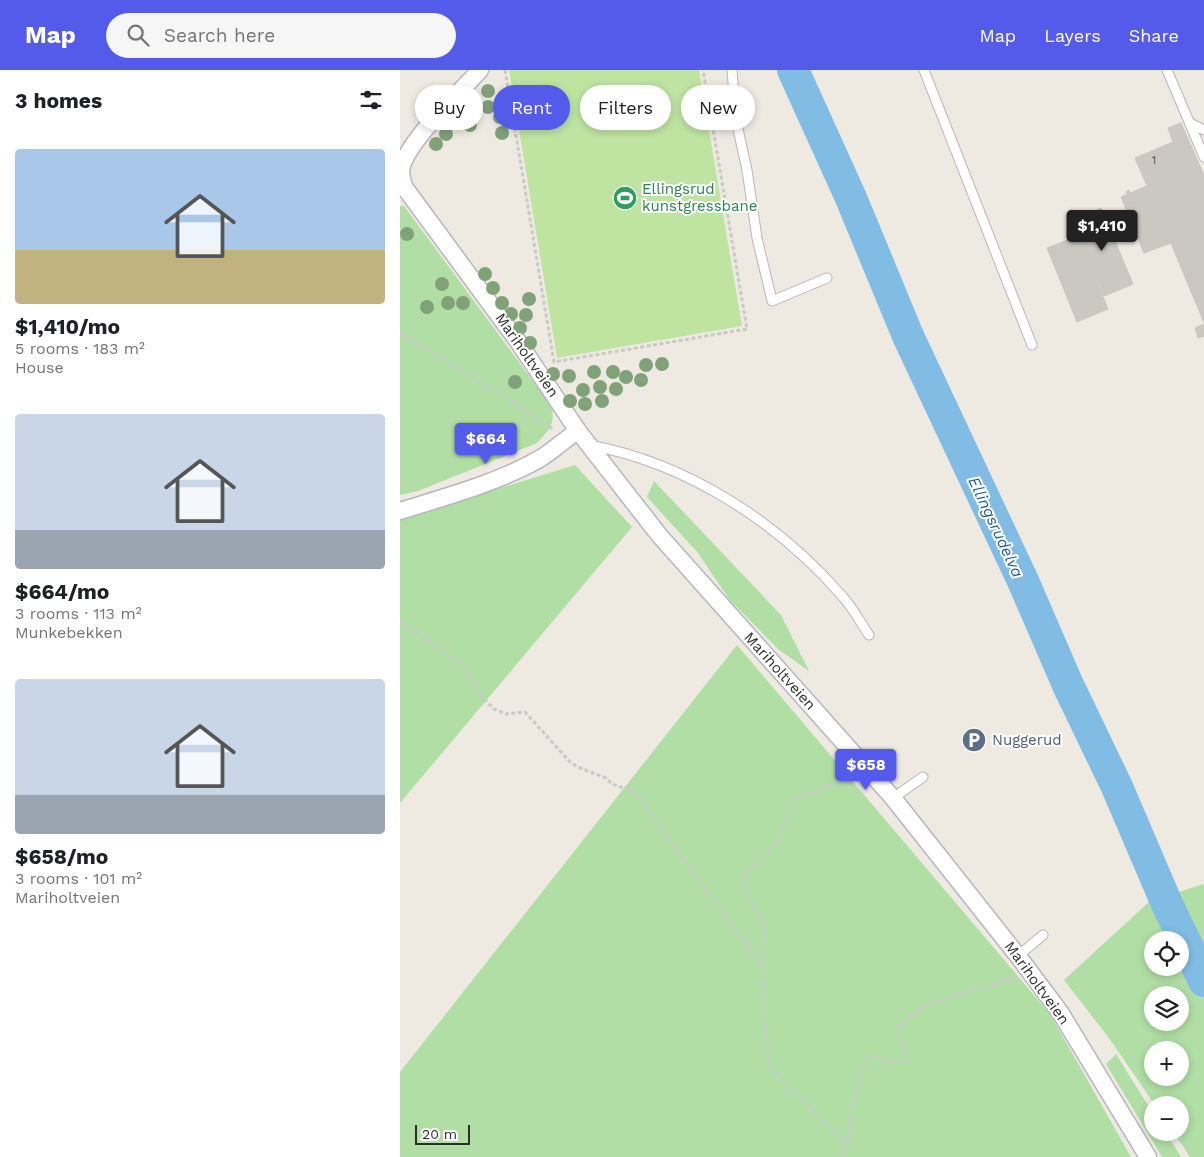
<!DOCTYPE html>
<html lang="en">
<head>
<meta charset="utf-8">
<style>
	body { margin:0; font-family:"Work Sans",sans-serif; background:#f6f6f6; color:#202124; height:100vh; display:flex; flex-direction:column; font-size:19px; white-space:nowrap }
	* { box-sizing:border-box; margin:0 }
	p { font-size:16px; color:#757577 }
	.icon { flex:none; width:28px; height:28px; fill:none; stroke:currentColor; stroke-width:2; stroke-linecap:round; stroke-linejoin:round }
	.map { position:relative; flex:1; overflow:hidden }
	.side { display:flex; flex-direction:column; background:#fff; width:400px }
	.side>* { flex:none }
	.hud { position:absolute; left:15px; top:15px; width:475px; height:45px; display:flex; gap:10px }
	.tools { position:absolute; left:744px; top:861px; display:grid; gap:10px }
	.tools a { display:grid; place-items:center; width:45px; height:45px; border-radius:50%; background:#fff; box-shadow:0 2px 8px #0003; font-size:25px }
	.scale { position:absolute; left:15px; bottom:12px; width:55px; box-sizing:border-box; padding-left:5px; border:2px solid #2e2e2e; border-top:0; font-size:14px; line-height:18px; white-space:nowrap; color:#2e2e2e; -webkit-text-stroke:4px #fff; paint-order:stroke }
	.price { position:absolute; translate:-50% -42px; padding:0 11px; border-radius:5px; background:#545ae9; color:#fff; font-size:16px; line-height:32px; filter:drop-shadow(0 1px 2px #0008) }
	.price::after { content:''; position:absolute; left:50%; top:30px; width:15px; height:11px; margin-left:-8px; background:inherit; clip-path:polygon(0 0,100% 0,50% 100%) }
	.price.on { background:#222; color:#fff }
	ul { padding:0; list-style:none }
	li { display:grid; align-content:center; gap:10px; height:265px; padding:0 15px }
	li span { display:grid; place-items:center; height:155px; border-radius:5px; color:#555 }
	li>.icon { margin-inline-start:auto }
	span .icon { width:90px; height:90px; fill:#fffc; stroke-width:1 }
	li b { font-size:21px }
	h2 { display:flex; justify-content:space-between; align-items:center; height:60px; padding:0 15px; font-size:21px }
	.tag { padding:0 18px; border-radius:22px; background:#fff; box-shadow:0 2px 8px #0003; font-size:18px; line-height:45px }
	.tag.on { background:#545ae9; color:#fff }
	header { display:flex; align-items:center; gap:30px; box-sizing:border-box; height:70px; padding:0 25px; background:#545ae9; color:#fff }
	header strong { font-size:24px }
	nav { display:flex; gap:28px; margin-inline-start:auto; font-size:18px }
	.search { width:350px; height:45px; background:#f6f6f6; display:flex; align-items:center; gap:12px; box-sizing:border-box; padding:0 18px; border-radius:28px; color:#757577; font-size:19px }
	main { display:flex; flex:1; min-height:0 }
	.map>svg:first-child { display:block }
	.green { fill:#b0dea5; fill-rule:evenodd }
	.pitch { fill:#bfe4a2 }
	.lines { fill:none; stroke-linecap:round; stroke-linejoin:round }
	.river { stroke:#81bce4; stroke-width:32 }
	.building { fill:#cac8c0; stroke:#c9c6bc }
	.lane-casing { stroke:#b5b6c0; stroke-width:11 }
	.street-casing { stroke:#b5b6c0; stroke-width:19 }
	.path { stroke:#c9c9c9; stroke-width:3; stroke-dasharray:4 2.5; stroke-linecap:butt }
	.lane { stroke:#fff; stroke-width:9 }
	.street { stroke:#fff; stroke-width:16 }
	.tree { fill:#81a179 }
	.labels { text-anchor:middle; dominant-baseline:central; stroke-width:4; stroke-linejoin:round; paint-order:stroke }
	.number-label { font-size:12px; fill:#555452 }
	.leisure-label { font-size:15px; fill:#27864d; stroke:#fff; text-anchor:start }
	.street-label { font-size:15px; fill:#2e2e2e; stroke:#fff }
	.service-label { font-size:15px; fill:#4e5e75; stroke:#fff; text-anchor:start }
	.water-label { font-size:16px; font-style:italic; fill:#1c5a94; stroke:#fff }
</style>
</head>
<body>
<header>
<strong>Map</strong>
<div class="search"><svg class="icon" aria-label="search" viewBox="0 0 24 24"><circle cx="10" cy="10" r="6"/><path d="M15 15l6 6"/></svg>Search here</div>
<nav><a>Map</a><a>Layers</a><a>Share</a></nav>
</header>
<main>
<section class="side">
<h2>3 homes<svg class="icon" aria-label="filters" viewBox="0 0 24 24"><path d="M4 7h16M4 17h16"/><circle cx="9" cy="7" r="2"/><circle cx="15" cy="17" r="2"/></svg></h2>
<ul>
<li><span style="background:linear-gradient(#a9c7e8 65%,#c2b280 0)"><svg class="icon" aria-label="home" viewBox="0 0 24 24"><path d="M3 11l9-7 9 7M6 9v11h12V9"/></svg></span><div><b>$1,410/mo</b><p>5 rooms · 183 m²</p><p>House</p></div></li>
<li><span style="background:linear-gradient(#c9d6e8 75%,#9aa5b1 0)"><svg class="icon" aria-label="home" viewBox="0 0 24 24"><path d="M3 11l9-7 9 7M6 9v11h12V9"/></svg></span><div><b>$664/mo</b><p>3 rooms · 113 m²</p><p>Munkebekken</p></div></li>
<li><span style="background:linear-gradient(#c9d6e8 75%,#9aa5b1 0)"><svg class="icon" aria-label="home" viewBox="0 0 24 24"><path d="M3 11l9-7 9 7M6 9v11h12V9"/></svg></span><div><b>$658/mo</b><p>3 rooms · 101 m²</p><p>Mariholtveien</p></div></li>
</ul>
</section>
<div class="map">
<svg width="804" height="1087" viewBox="0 0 804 1087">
	<rect width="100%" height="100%" fill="#eeeae2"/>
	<path class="green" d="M0 136H4L152 337C155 356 149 360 137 373L18 421 0 425Z
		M175 395 232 457 0 733V449Z
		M254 411 381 545 409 601 379 580 329 529 298 483 247 427Z
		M337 575 650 944 731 1087H0V1002Z
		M804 814V1087H790L774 1063 780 1062V1035H755L709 968 664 910 750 831ZM752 870H780V898H752ZM752 925H780V952H752ZM752 980H780V1008H752Z
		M716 984 752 1042V1062L766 1063 781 1087H762L706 994Z"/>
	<path class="pitch" d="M109 0H299L342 256 157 288Z"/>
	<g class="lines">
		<path class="river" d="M393 0 451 128 508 266 623 511 668 615 717 717 767 834 804 911"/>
	</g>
	<path class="building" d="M781 53 804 105V253L771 173 744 183 721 127 727 124 726 122 729 120 730 123 747 116 735 88 773 72 768 58Z
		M701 138 733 214 704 226 672 150Z
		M678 166 708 239 677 252 647 178Z
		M804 254V266L798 268 795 258Z"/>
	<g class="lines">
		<g class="lane-casing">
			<path id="lane" d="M332 0 336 50 347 100 357 168 372 231 427 208
				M524 0 632 275
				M767 0 804 87
				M790 53 804 60
				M189 375C287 393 378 452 443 527 453 538 460 552 469 565
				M493 728 523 707
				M618 886 643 865"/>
		</g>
		<g class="street-casing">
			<path id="street" d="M80 0C60 22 10 69 2 96 0 104 2 111 5 118L119 273 178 361 259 465 493 728 618 886 660 942 748 1087
				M0 441C45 427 100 412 141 388 154 380 165 369 178 361"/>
		</g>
		<path class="path" d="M105 0 154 292 347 259 303 0
			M0 263 110 330 154 360
			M0 551 64 596 81 626 94 639 106 644 125 642 171 693 180 698 206 708 212 714 223 718 230 716 361 895 369 996 448 1075 439 1087
			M361 895 365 856 340 810 377 772 395 728 437 713 450 704
			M448 1075 452 1037 467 986 497 991 508 989 496 958 524 936 554 925 592 916 613 906"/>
		<use href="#lane" class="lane"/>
		<use href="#street" class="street"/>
	</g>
	<g class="tree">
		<circle cx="88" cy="21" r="7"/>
		<circle cx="88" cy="37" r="7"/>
		<circle cx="100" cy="47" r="7"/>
		<circle cx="70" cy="55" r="7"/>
		<circle cx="102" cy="63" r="7"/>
		<circle cx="46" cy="64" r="7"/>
		<circle cx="36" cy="74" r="7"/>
		<circle cx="7" cy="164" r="7"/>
		<circle cx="85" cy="204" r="7"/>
		<circle cx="42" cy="214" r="7"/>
		<circle cx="93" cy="218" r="7"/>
		<circle cx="129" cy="229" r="7"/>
		<circle cx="48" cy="233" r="7"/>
		<circle cx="63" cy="233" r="7"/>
		<circle cx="102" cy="233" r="7"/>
		<circle cx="27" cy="237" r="7"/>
		<circle cx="111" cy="244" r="7"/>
		<circle cx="126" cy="245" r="7"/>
		<circle cx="120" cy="258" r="7"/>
		<circle cx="130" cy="273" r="7"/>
		<circle cx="262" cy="294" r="7"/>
		<circle cx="246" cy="295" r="7"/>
		<circle cx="194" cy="302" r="7"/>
		<circle cx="213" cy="302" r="7"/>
		<circle cx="153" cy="304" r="7"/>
		<circle cx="169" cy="306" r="7"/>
		<circle cx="226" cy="307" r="7"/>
		<circle cx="241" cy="310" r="7"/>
		<circle cx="115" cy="312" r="7"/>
		<circle cx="200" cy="317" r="7"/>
		<circle cx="216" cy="319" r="7"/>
		<circle cx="183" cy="320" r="7"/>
		<circle cx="170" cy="331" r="7"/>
		<circle cx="202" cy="331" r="7"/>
		<circle cx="185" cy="334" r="7"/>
	</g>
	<defs>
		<g id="stadium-disc" transform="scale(1.25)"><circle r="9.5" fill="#2e9e5b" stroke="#fff"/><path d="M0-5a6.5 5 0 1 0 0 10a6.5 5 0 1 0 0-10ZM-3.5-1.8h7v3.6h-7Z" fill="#fff"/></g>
		<g id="parking-disc" transform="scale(1.25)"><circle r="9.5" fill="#5c6f8a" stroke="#fff"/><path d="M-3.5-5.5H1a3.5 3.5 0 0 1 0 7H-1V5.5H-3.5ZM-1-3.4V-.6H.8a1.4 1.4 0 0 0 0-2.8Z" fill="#fff"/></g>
	</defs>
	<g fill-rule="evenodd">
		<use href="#stadium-disc" x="225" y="128"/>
		<use href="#parking-disc" x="574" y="670"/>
	</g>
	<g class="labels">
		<g class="number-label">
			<text x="754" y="90">1</text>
		</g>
		<g class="leisure-label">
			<text x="242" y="119">Ellingsrud<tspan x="242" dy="17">kunstgressbane</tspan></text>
		</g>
		<g class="street-label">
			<text transform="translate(127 285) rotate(55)">Mariholtveien</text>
			<text transform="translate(380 601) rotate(48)">Mariholtveien</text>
			<text transform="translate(637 913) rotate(54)">Mariholtveien</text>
		</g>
		<g class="service-label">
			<text x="592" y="670">Nuggerud</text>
		</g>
		<g class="water-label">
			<text transform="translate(596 457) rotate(65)">Ellingsrudelva</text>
		</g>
	</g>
</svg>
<div class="tools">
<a><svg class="icon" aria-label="locate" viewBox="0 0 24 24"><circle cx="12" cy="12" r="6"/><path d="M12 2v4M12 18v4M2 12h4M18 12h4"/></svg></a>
<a><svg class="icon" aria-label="layers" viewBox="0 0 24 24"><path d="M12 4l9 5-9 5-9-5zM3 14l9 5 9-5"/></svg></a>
<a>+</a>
<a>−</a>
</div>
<div class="scale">20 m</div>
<b class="price on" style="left:702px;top:182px">$1,410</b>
<b class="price" style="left:86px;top:395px">$664</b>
<b class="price" style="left:466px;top:721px">$658</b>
<div class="hud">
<a class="tag">Buy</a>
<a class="tag on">Rent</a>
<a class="tag">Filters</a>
<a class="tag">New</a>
</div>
</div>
</main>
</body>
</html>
